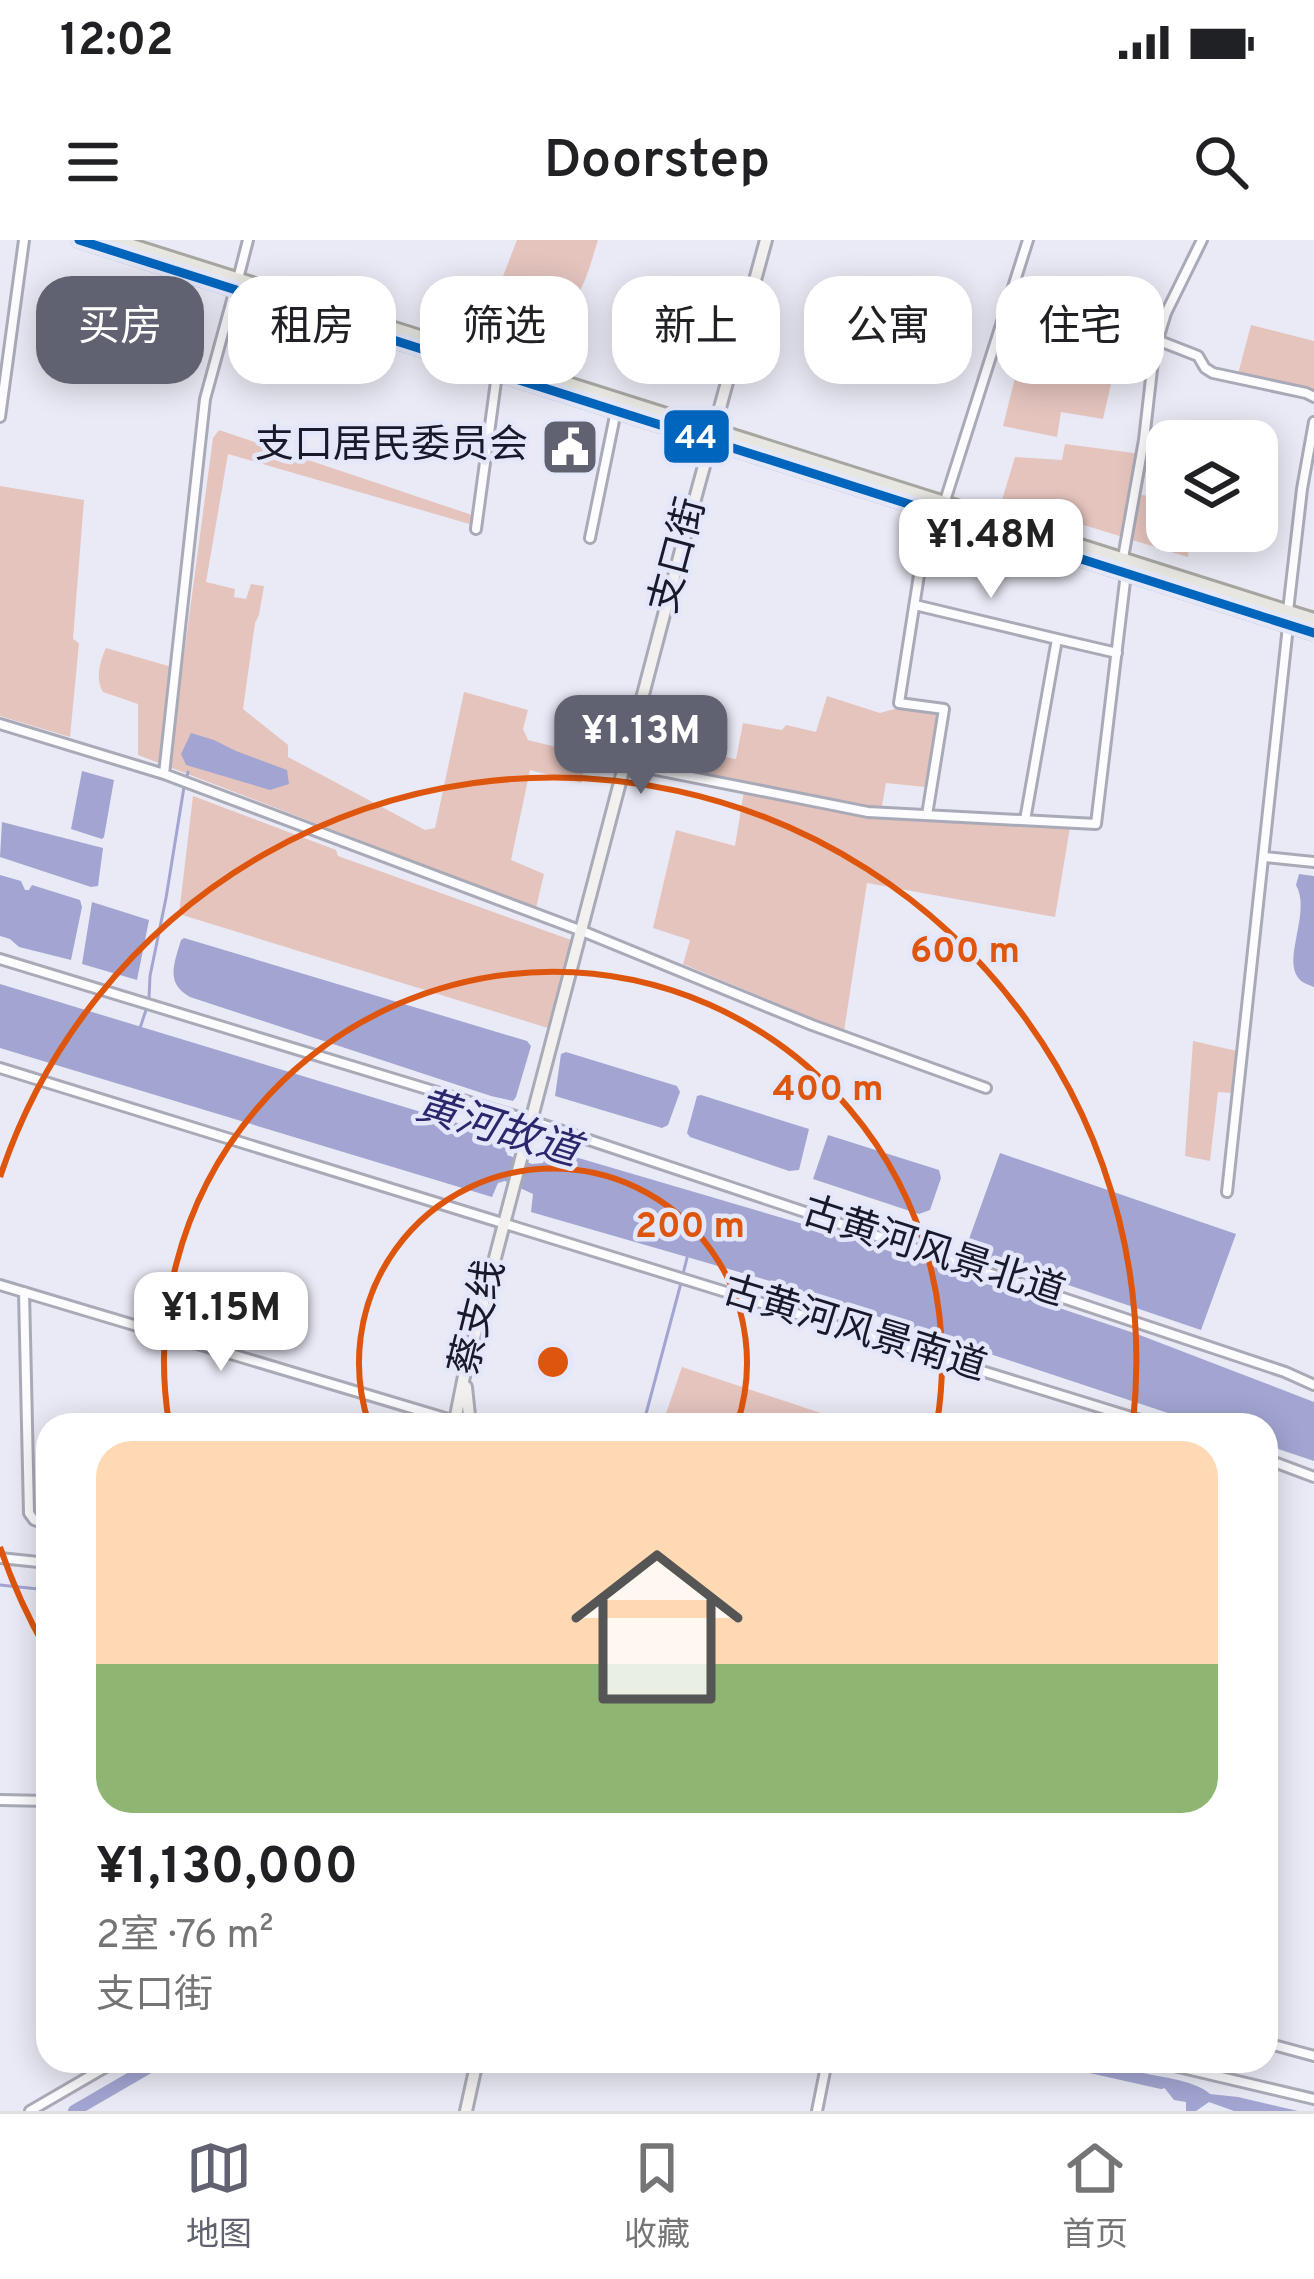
<!DOCTYPE html>
<html lang="zh">
<head>
<meta charset="utf-8">
<style>
	body { margin:0; font-family:Overpass,"Noto Sans SC",sans-serif; background:#f2f2f2; color:#202124; height:100vh; display:flex; flex-direction:column; font-size:45px; white-space:nowrap }
	* { box-sizing:border-box; margin:0 }
	p { font-size:39px; color:#757577 }
	.icon { flex:none; width:66px; height:66px; fill:none; stroke:currentColor; stroke-width:2; stroke-linecap:round; stroke-linejoin:round }
	.map { position:relative; flex:1; overflow:hidden }
	.side { position:absolute; left:36px; top:1173px; width:1242px; height:660px; display:flex; flex-direction:column; background:#fff; border-radius:36px; box-shadow:0 6px 30px #0003 }
	.side>* { flex:none }
	.guide { position:absolute; left:36px; top:36px; width:1242px; height:108px; display:flex; gap:24px }
	.fabs { position:absolute; left:1146px; top:180px; display:grid; gap:24px }
	.fabs a { display:grid; place-items:center; width:132px; height:132px; border-radius:24px; background:#fff; box-shadow:0 6px 30px #0003; font-size:60px }
	.price { position:absolute; translate:-50% -102px; padding:0 27px; border-radius:24px; background:#fff; color:#222; font-size:39px; line-height:78px; filter:drop-shadow(0 3px 6px #0008) }
	.price::after { content:''; position:absolute; left:50%; top:72px; width:36px; height:27px; margin-left:-18px; background:inherit; clip-path:polygon(0 0,100% 0,50% 100%) }
	.price.current { background:#616271; color:#fff }
	ul { padding:0; list-style:none }
	li { display:grid; align-content:center; gap:24px; height:636px; padding:0 60px }
	li+li { border-top:3px solid #e0e0e0 }
	li span { display:grid; place-items:center; height:372px; border-radius:36px; color:#555 }
	li>.icon { margin-inline-start:auto }
	span .icon { width:216px; height:216px; fill:#fffc; stroke-width:1 }
	li b { font-size:51px }
	.pill { padding:0 42px; border-radius:36px; background:#fff; box-shadow:0 6px 30px #0003; font-size:42px; line-height:108px }
	.pill.current { background:#616271; color:#fff }
	.status { display:flex; justify-content:space-between; align-items:center; height:84px; padding:0 60px; background:#fff; direction:ltr }
	.status svg { height:33px; fill:currentColor }
	header { display:flex; justify-content:space-between; align-items:center; height:156px; padding:0 60px; background:#fff; font-size:54px; font-weight:600 }
	.dock { display:flex; justify-content:space-around; align-items:center; height:168px; border-top:3px solid #e0e0e0; background:#fff; font-size:33px; color:#757577 }
	.dock a { display:grid; justify-items:center; gap:6px }
	.dock .current { color:#616271 }
	.map>svg:first-child { display:block }
	.green { fill:#e5c4be }
	.water { fill:#a2a5d1 }
	.lines { fill:none; stroke-linecap:round; stroke-linejoin:round }
	.stream { stroke:#a2a5d1; stroke-width:3 }
	.river { stroke:#a2a5d1; stroke-width:12 }
	.street-casing { stroke:#a9aab7; stroke-width:14 }
	.secondary-casing { stroke:#a9aab7; stroke-width:16 }
	.primary-casing { stroke:#a6a5a0; stroke-width:18 }
	.street { stroke:#fcfcfe; stroke-width:8 }
	.secondary { stroke:#f2f1f0; stroke-width:10 }
	.primary { stroke:#e7e6e1; stroke-width:12 }
	.bus-1-casing { stroke:#e4e7fa; stroke-width:18 }
	.bus-1 { stroke:#0065bd; stroke-width:9 }
	.ring { fill:none; stroke:#de560e; stroke-width:6 }
	.labels { text-anchor:middle; dominant-baseline:central; stroke-width:9; stroke-linejoin:round; paint-order:stroke }
	.poi-label { font-size:39px; fill:#18192a; stroke:#e4e7fa; text-anchor:end }
	.street-label { font-size:39px; fill:#18192a; stroke:#e4e7fa }
	.water-label { font-size:42px; font-style:italic; fill:#2b276c; stroke:#e4e7fa }
	.centre { fill:#de560e; stroke:#e4e7fa; stroke-width:6 }
	.ring-label { font-size:36px; text-anchor:middle; font-weight:bold; fill:#de560e; stroke:#e4e7fa; stroke-width:9; stroke-linejoin:round; paint-order:stroke }
	.line-badge { stroke:#e4e7fa; stroke-width:4.5 }
	.badge-label { font-size:33px; text-anchor:middle; font-weight:bold; fill:#fff }
</style>
</head>
<body>
<div class="status"><b>12:02</b><svg viewBox="0 0 49 12"><path d="M0 12V9h3v3zM5 12V6h3v6zM10 12V3h3v9zM15 12V0h3v12zM26 1h20v11H26zM47 4h2v5h-2z"/></svg></div>
<header><svg class="icon" aria-label="menu" viewBox="0 0 24 24"><path d="M4 6h16M4 12h16M4 18h16"/></svg>Doorstep<svg class="icon" aria-label="search" viewBox="0 0 24 24"><circle cx="10" cy="10" r="6"/><path d="M15 15l6 6"/></svg></header>
<div class="map">
<svg width="1314" height="1871" viewBox="0 0 1314 1871">
	<rect width="100%" height="100%" fill="#e9eaf5"/>
	<path class="green" d="M517 0H598C588 30 579 83 536 74 522 70 515 61 509 48L503 60 495 57Z
		M1049 37 1130 61 1103 179 1061 172 1057 197 1003 186 1015 138 1031 139 1046 90 1031 86Z
		M1251 85 1314 101V151L1238 134Z
		M219 190 472 275 473 285 228 214 206 342 235 349 234 357 246 359 251 344 264 346 259 375 255 383 243 469 288 505V517L425 590 435 588 464 452 528 470 523 489 528 500 588 515 581 543 530 530 511 620 544 634 536 668 138 515V464L103 452C95 439 100 421 106 408L182 430 213 198Z
		M1065 204 1149 215 1141 255 1167 258V291H1190L1188 317 1002 260 1015 217 1062 220Z
		M0 246 84 260 73 399 79 403 70 497 0 476Z
		M827 456 880 473 898 468 950 477 936 548 886 543 880 577 1070 587 1055 677 867 643 844 791 683 724 690 700 653 688 676 590 735 606 745 545 687 532 692 510 736 519 743 483 782 490 786 485 816 492Z
		M193 556 336 610 338 616 571 700 548 788 179 674Z
		M1193 801 1237 811 1233 853 1218 852 1210 921 1185 916Z
		M682 1127 857 1185H662Z"/>
	<path class="water" d="M191 493 214 500 236 511 287 530 289 544 270 550 186 525 181 514Z
		M82 531 114 540 104 597 102 599 71 589Z
		M2 582 103 608 98 646 91 647 0 617Z
		M1299 634 1314 636V747C1307 744 1301 743 1297 736 1284 716 1311 671 1296 645Z
		M0 635 21 641 25 650H29L32 645 80 660 82 667 71 720 19 707 10 699 0 696Z
		M92 662 149 680 137 740 82 724Z
		M184 698 527 801 531 806 516 857 513 861 491 856 190 757C165 743 174 724 181 700Z
		M0 744 510 899 507 915 532 924 543 923 548 909 847 997 1137 1094 1314 1162V1221L1266 1205V1185H1204L777 1043 531 972 533 954 505 941 498 943 492 957 0 808Z
		M566 812 677 846 680 852 668 885 662 888 555 856 561 814Z
		M701 855 809 889 799 930 789 931 690 897 687 893 697 856Z
		M828 895 939 930 941 938 930 970 919 974 813 939Z
		M1000 913 1236 994 1201 1090 965 1010Z
		M1151 1835C1169 1838 1197 1842 1210 1854L1238 1857 1298 1871H1234L1209 1862 1196 1871H1186V1862L1174 1860 1163 1846 1149 1843Z"/>
	<g class="lines">
		<path class="stream" d="M187 536 188 532
			M149 758 150 736 166 658 184 547
			M139 791 146 770
			M683 1034 687 1018
			M643 1185 681 1043
			M0 1345 48 1350"/>
		<path class="river" d="M1063 1821 1161 1843
			M74 1871 160 1821"/>
		<g class="street-casing">
			<path id="street" d="M238 39 248 0
				M1157 100 1198 116 1205 128 1213 133 1306 153 1314 157
				M0 177 24 0
				M944 264 1028 0
				M476 289 497 134
				M590 298 616 171
				M1123 318 1144 200 1154 112 1166 73 1202 0
				M915 365 1057 399
				M1288 371 1302 249 1314 182
				M0 484 164 534 582 691 812 785 986 848
				M626 524 868 572 1096 584 1126 333
				M164 534 205 159 235 49
				M927 575 944 469 899 463 929 271
				M1025 580 1057 399 1117 413
				M1265 617 1314 622
				M0 719 532 881 1285 1132 1314 1145
				M0 828 1157 1185
				M1227 952 1288 386
				M0 1045 455 1181
				M24 1052 29 1273 34 1280 48 1285
				M1266 1219 1314 1237
				M0 1318 48 1323
				M0 1560 48 1561
				M1266 1803 1314 1816
				M1153 1821 1314 1859
				M30 1871 116 1821
				M817 1871 827 1821"/>
		</g>
		<g class="secondary-casing">
			<path id="secondary" d="M466 1147 470 1185
				M469 1185 455 1181 464 1136 681 310 766 0
				M466 1871 477 1821"/>
		</g>
		<g class="primary-casing">
			<path id="primary" d="M79 0 1314 393
				M113 0 1314 380"/>
		</g>
		<use href="#street" class="street"/>
		<use href="#secondary" class="secondary"/>
		<use href="#primary" class="primary"/>
		<g class="bus-1-casing">
			<path id="bus-1" d="M79 0 1314 393"/>
		</g>
		<use href="#bus-1" class="bus-1"/>
	</g>
	<g class="ring">
		<path d="M369 1184A194 194 0 1 1 737 1184"/>
		<path d="M169 1183A389 389 0 1 1 937 1183"/>
		<path d="M46 1409A583 583 0 0 1 0 1307M0 937A583 583 0 0 1 1133 1183"/>
	</g>
	<defs>
		<g id="civic-square" transform="scale(3)"><rect x="-9" y="-9" width="18" height="18" rx="4" fill="#616271" stroke="#e4e7fa"/><path d="M-.6-6.5H3V-4.5H.6V-3L4-1V1h2V6H-6V1h2V-1L-.6-3ZM-1.2 2.5V6h2.4V2.5Z" fill="#fff"/></g>
	</defs>
	<g fill-rule="evenodd">
		<use href="#civic-square" x="570" y="207"/>
	</g>
	<g class="labels">
		<g class="poi-label">
			<text x="528" y="207">支口居民委员会</text>
		</g>
		<g class="street-label">
			<text transform="translate(680 316) rotate(-75)">支口街</text>
			<text transform="translate(933 1014) rotate(18)">古黄河风景北道</text>
			<text transform="translate(480 1078) rotate(-76)">蔡支线</text>
			<text transform="translate(854 1091) rotate(17)">古黄河风景南道</text>
		</g>
		<g class="water-label">
			<text transform="translate(497 891) rotate(17)">黄河故道</text>
		</g>
	</g>
	<circle cx="553" cy="1122" r="18" class="centre"/>
	<g class="ring-label">
		<text x="965" y="722">600 m</text>
		<text x="828" y="860">400 m</text>
		<text x="690" y="997">200 m</text>
	</g>
	<rect class="line-badge" x="662" y="168" width="69" height="57" rx="12" fill="#0065bd"/>
	<g class="badge-label">
		<text x="696" y="208">44</text>
	</g>
</svg>
<div class="fabs">
<a><svg class="icon" aria-label="layers" viewBox="0 0 24 24"><path d="M12 4l9 5-9 5-9-5zM3 14l9 5 9-5"/></svg></a>
</div>
<b class="price" style="left:991px;top:361px">¥1.48M</b>
<b class="price current" style="left:641px;top:557px">¥1.13M</b>
<b class="price" style="left:221px;top:1134px">¥1.15M</b>
<div class="guide">
<a class="pill current">买房</a>
<a class="pill">租房</a>
<a class="pill">筛选</a>
<a class="pill">新上</a>
<a class="pill">公寓</a>
<a class="pill">住宅</a>
</div>
<section class="side">
<ul>
<li><span style="background:linear-gradient(#ffd9b3 60%,#8fb573 0)"><svg class="icon" aria-label="home" viewBox="0 0 24 24"><path d="M3 11l9-7 9 7M6 9v11h12V9"/></svg></span><div><b>¥1,130,000</b><p>2室 · 76 m²</p><p>支口街</p></div></li>
</ul>
</section>
</div>
<nav class="dock">
<a class="current"><svg class="icon" aria-label="map" viewBox="0 0 24 24"><path d="M3 6l6-2 6 2 6-2v14l-6 2-6-2-6 2zM9 4v14M15 6v14"/></svg>地图</a>
<a><svg class="icon" aria-label="saved" viewBox="0 0 24 24"><path d="M7 4h10v16l-5-4-5 4z"/></svg>收藏</a>
<a><svg class="icon" aria-label="home" viewBox="0 0 24 24"><path d="M3 11l9-7 9 7M6 9v11h12V9"/></svg>首页</a>
</nav>
</body>
</html>
